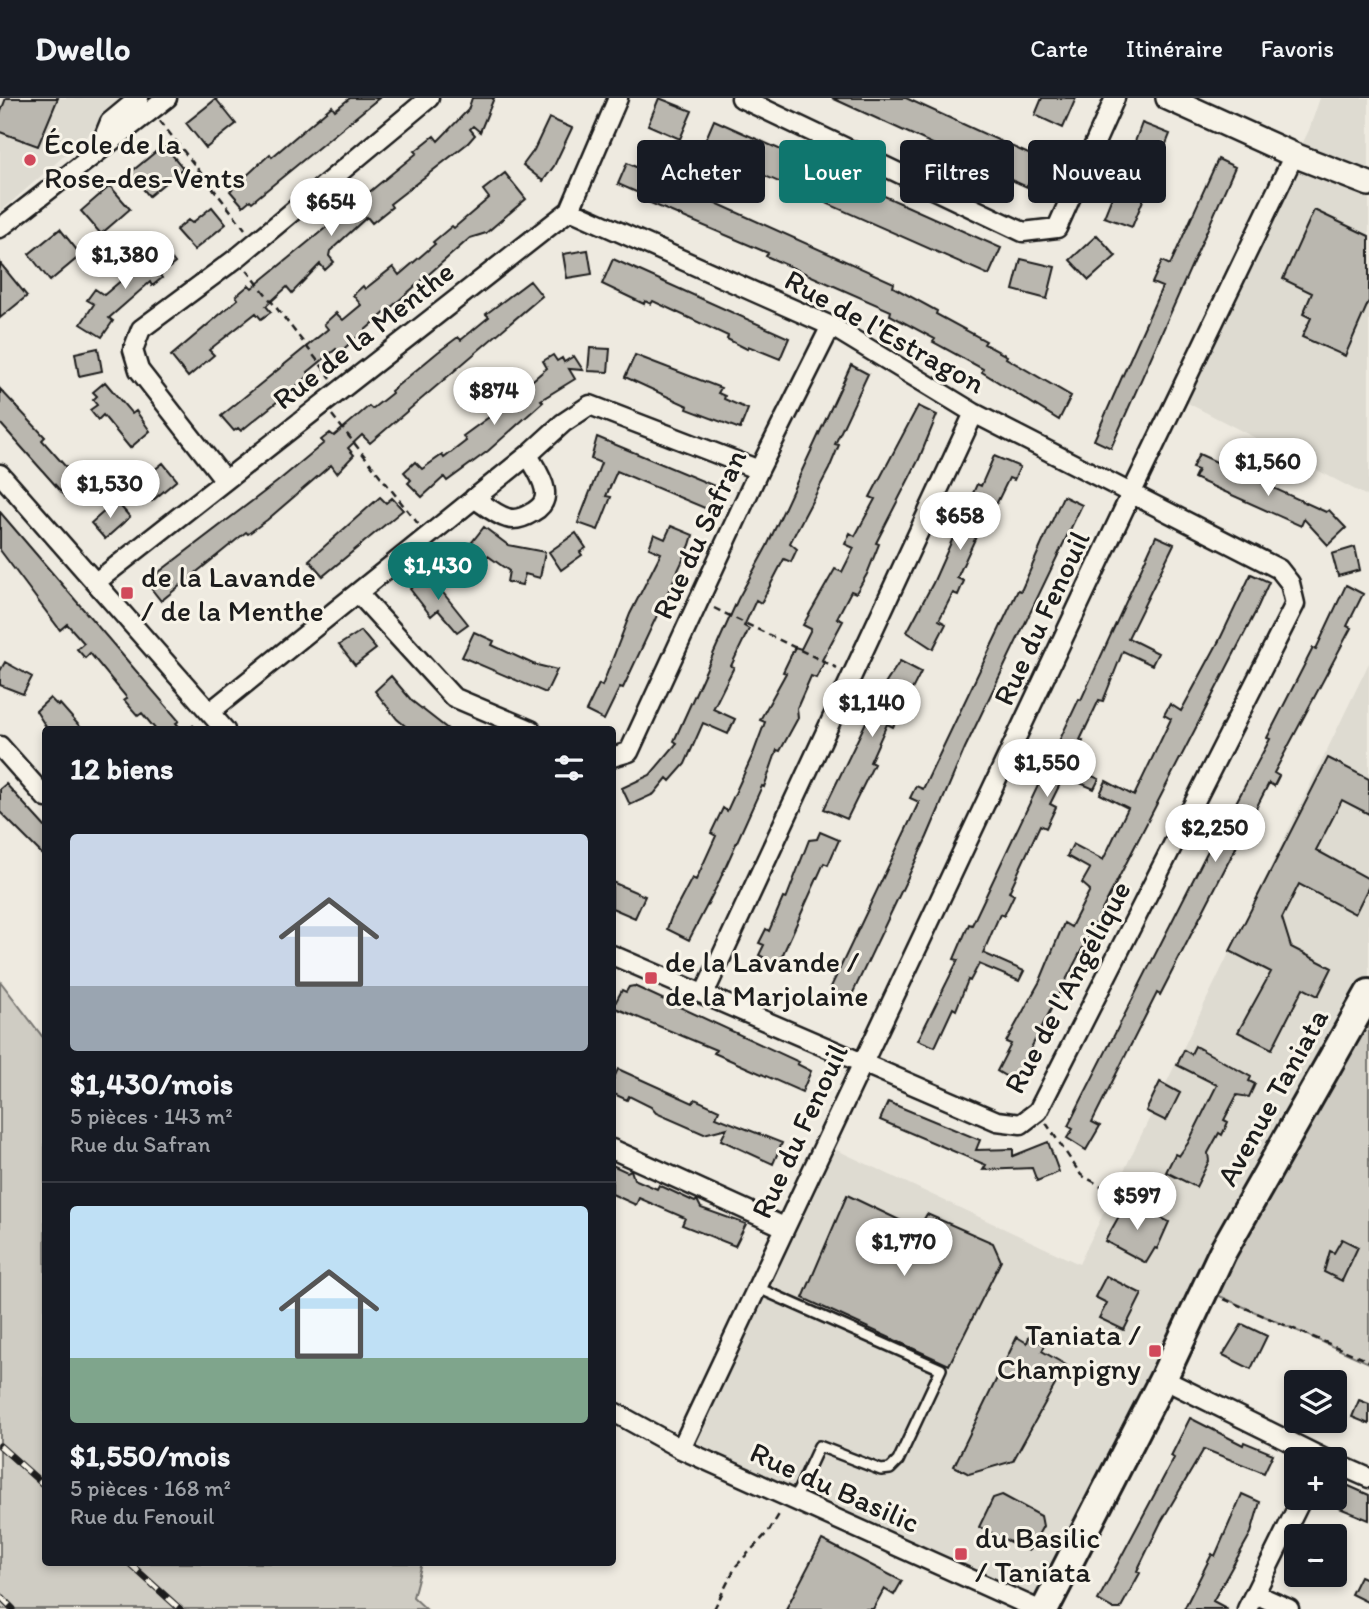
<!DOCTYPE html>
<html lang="fr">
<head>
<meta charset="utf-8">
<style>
	body { margin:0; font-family:Itim,sans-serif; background:#242831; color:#f1f3f6; height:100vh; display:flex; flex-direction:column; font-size:26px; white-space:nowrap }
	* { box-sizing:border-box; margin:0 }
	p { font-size:23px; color:#9ea1a6 }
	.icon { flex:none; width:38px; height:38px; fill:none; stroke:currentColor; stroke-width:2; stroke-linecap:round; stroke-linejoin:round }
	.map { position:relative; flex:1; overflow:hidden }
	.panel { position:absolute; left:42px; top:628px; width:574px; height:840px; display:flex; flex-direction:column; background:#171b24; border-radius:7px; box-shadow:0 4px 10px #0003 }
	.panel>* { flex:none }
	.hud { position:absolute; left:637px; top:42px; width:626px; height:63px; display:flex; gap:14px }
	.buttons { position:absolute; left:1284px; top:1272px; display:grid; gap:14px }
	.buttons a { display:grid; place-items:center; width:63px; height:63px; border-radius:7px; background:#171b24; box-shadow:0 4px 10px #0003; font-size:35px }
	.price { position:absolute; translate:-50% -60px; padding:0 16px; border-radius:24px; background:#fff; color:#222; font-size:23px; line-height:46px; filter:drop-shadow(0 2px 4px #0008) }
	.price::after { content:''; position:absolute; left:50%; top:42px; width:21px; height:16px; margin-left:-10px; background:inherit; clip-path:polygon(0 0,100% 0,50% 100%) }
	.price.on { background:#0f766e; color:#fff }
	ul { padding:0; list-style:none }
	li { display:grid; align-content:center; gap:14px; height:371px; padding:0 28px }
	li+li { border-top:2px solid #363941 }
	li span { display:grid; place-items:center; height:217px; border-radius:7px; color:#555 }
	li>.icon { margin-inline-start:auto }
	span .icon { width:126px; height:126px; fill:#fffc; stroke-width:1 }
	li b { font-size:30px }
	h2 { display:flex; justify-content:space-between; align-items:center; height:84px; padding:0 28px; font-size:30px }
	.tag { padding:0 24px; border-radius:7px; background:#171b24; box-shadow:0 4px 10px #0003; font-size:24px; line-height:63px }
	.tag.on { background:#0f766e; color:#fff }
	header { display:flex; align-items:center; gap:42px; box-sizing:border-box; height:98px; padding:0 35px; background:#171b24; border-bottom:2px solid #363941 }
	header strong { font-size:33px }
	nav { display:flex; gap:38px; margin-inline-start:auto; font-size:24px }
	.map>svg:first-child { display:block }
	.built { fill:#dedbd1 }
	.green { fill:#cfccc3; stroke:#767470; stroke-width:2 }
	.building { fill:#bab7af; stroke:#1c1c1c; stroke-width:2 }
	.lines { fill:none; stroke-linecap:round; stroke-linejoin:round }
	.service-casing { stroke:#1c1c1c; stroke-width:14 }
	.minor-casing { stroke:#1c1c1c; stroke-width:23 }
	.tertiary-casing { stroke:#1c1c1c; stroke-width:28 }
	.secondary-casing { stroke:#1c1c1c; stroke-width:32 }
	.path { stroke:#1c1c1c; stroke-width:2.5; stroke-dasharray:7 5; stroke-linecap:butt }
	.service { stroke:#f7f3e8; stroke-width:9 }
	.minor { stroke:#f7f3e8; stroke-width:18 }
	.tertiary { stroke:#f7f3e8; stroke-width:23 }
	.secondary { stroke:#f7f3e8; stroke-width:26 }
	.rail-casing { stroke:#1c1c1c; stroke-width:7 }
	.rail { stroke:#f7f3e8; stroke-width:4.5; stroke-dasharray:13; stroke-linecap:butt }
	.poi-dot { fill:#d1495b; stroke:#f7f3e8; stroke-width:2.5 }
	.labels { text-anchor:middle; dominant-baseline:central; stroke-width:6; stroke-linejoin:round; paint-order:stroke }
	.poi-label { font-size:30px; fill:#1c1c1c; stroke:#f7f3e8; text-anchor:start }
	.street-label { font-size:30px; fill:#1c1c1c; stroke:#f7f3e8 }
</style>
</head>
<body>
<header>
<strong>Dwello</strong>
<nav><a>Carte</a><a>Itinéraire</a><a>Favoris</a></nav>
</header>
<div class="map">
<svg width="1369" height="1511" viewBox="0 0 1369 1511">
	<rect width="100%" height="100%" fill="#eeeae0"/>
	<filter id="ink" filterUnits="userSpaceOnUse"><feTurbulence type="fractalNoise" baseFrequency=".0143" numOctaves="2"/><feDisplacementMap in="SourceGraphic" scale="14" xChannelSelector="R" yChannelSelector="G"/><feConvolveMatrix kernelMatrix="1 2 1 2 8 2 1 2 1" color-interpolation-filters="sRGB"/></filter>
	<g filter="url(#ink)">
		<path class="built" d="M0 0H130L0 114Z
			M1320 0H1369V399L1178 300 1309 32Z
			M1369 565V895L1045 1511 681 1351 824 1046 1079 1166Z"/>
		<path class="green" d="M0 883 45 942 46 1465H422L413 1499 426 1511H0Z
			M1369 891V1265L1204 1191Z"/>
		<path class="building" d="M6 0H58L38 48 0 34V16Z
			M350 0H379L252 104 250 102 243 108 230 93 270 56 272 59 332 8 335 12Z
			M472 0H494L480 34 473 28 470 31 475 37 468 45 390 106 392 109 372 125 367 119 330 153 329 158 334 164 325 172 320 166 292 195 287 189 266 208 271 214 261 221 256 215 209 252 214 257 188 279 171 258 238 201 236 198 249 187 252 190 417 55 415 53 434 38 438 43 468 12Z
			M659 0 692 13 680 41 648 27Z
			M832 0H906L1044 63 1035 81 1031 80 1027 89Z
			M1042 0H1076L1063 30 1035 17Z
			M216 1 236 26 206 50 186 25Z
			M549 20 572 30 554 68 543 83 523 67 534 52Z
			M714 22 1001 150 989 177 702 50Z
			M1142 25 1170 36 1156 71 1129 60Z
			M164 47 183 70 149 98 130 75Z
			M1218 61 1235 69 1111 350 1094 342 1162 189 1152 185 1162 163 1170 167Z
			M627 65 894 185 893 189 937 213 936 216 986 243 984 246 1007 258 1006 260 1071 298 1059 322 982 274 983 271 933 244 935 241 890 217 891 213 766 158 768 155 648 104 650 100 618 86Z
			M505 75 526 101 486 135 470 140 339 255 336 251 308 274 310 277 241 333 238 330 234 333 221 318 328 231 324 226 336 215 343 222 361 207 353 197 363 188 365 191 393 169 399 177 435 146 433 144 452 128 454 130 489 100 483 92Z
			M1118 84 1146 95 1132 129 1104 119Z
			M110 88 130 111 101 136 81 113Z
			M212 109 226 126 194 152 176 132 188 122 192 125Z
			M1314 112 1369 138V203L1345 258 1302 239 1311 220 1303 216 1312 195 1283 181Z
			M60 131 81 157 50 183 29 156Z
			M1097 137 1116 158 1089 182 1070 162Z
			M162 148 175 165 160 177 162 180 152 188 150 184 109 220 113 223 102 239 81 226 94 206 87 202 95 191 104 197Z
			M588 152 592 176 567 180 563 156Z
			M613 161 789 240 780 261 748 248 747 251 727 241 728 238 653 203 651 206 645 203 644 206 602 186Z
			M1021 161 1055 169 1047 201 1013 192Z
			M0 165 27 198 0 220Z
			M530 183 542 198 370 345 362 337 348 350 354 357 337 375 331 367 267 422 248 436 246 434 161 503 146 484 277 384 324 345 321 342 330 335 334 338 369 308 372 311 392 295 391 293 438 254 458 239 461 242 489 219 486 216Z
			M98 250 102 273 79 278 75 255Z
			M590 250 610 251 608 274 588 273Z
			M553 257 557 263 562 260 564 264 574 258 583 272 569 271 575 281 541 302 543 304 488 353 447 383 444 379 422 399 408 385 411 382 404 374 415 364 422 371 442 357 444 360 466 343 463 338 529 290 527 287 547 270 543 263Z
			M635 257 721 290 718 295 725 298 724 301 748 311 740 331 687 311 688 308 625 279Z
			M851 267 868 276 835 346 839 347 829 371 790 445 797 451 791 464 784 461 761 505 756 502 744 528 749 531 731 568 734 569 713 611 735 621 728 636 703 625 685 666 670 683 667 680 654 696 630 707 622 690 650 677 677 645 674 643 738 501 767 448Z
			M105 284 132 316 136 313 150 333 130 350 103 317 98 322 90 312 97 307 93 302 97 298 93 294Z
			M0 291 45 339 42 342 80 385 65 398 0 325Z
			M918 308 937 317 919 361 876 445 879 446 867 476 856 495 851 493 837 520 843 523 822 562 825 563 816 580 811 578 797 610 798 620 780 653 777 652 764 689 762 688 717 788 689 842 667 831 671 820 692 780 696 782 716 738 711 735 723 710 727 713 753 656 765 624 760 622 786 575 783 574 795 549 801 551 811 531 803 527 835 471 842 474 854 450 845 446 850 435 855 438 875 401 870 399Z
			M597 339 717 389 707 411 617 373 606 398 611 399 598 432 578 425 601 365 591 361Z
			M1199 356 1326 414 1329 412 1346 430 1328 447 1304 421 1301 428 1194 380 1198 372 1192 370Z
			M994 358 1020 369 1014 382 1009 380 989 421 985 419 957 480 964 483 958 497 953 495 939 522 946 526 933 551 907 534 933 485 977 386 981 388Z
			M163 365 177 382 152 403 138 385Z
			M1063 398 1082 407 965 650 927 739 850 901 830 891 919 704 910 700 916 688 923 691 1018 492 1021 493Z
			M380 399 386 405 392 400 403 412 323 478 309 462Z
			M116 403 130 419 105 441 91 425Z
			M0 414 179 623 176 625 182 632H156L142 615 138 618 124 602 127 600 90 555 85 560 77 551 84 545 67 526 60 532 0 452Z
			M671 428 693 437 690 447 623 590 620 589 604 622 586 613 599 586 602 588 630 516 661 455 649 450 654 436 665 441Z
			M484 429 508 447 545 454 540 480 525 476 522 487 507 484 509 473 488 458 486 462 468 449Z
			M576 435 586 450 580 454 582 457 561 472 549 454Z
			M1156 438 1174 446 1128 540 1158 555 1152 567 1123 553 1103 603 1099 602 1080 642 1083 643 1072 669 1099 681 1094 691 1064 678 1050 706 1056 709 1046 730 1040 727 1009 794 1014 797 1004 818 1000 816 983 855 1024 873 1019 883 979 866 970 883 968 882 956 912 953 910 935 949 918 942 958 862 954 861 969 826 972 827 1079 601 1081 602Z
			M1355 449 1360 472 1338 478 1332 456Z
			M428 476 468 526 457 534 438 512 431 518 410 491Z
			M1251 476 1269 484 1255 515 1014 983 997 973 1011 946 1006 944 1040 883 1064 825 1071 829 1090 792 1082 785 1090 771 1067 758 1073 746 1103 762 1128 710 1100 696 1106 683 1134 698 1171 621 1164 617 1170 606 1181 613 1220 541Z
			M1346 487 1363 496 1347 528 1351 530 1274 675 1279 678 1274 688 1269 685 1160 897 1157 895 1092 1024 1100 1028 1086 1052 1067 1040 1073 1031 1068 1028 1222 725 1224 727 1270 641 1267 640 1313 550 1316 551Z
			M361 533 376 551 355 567 339 547Z
			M474 534 494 543 492 547 533 566 557 572 546 595 462 559Z
			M900 563 921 574 893 629 887 626 870 664 874 666 847 721 824 711 882 591Z
			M5 564 32 579 23 596 0 587V573Z
			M391 578 412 603 449 632H410L397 621 375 593Z
			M50 600 58 608 60 606 83 632H48L36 613Z
			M1328 660 1369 681V716L1342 702 1316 752 1369 781V788L1355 816 1299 786 1282 820 1291 849 1332 870 1318 898 1303 890 1272 951 1238 934 1271 874 1230 853Z
			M6 686 46 730V760L0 714V691Z
			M820 734 839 742 828 767 824 765 778 867 759 857 764 847 759 845 766 831 769 833 783 800 786 801 809 742 817 741Z
			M612 784 645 798 635 820 612 810Z
			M634 888 799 964 797 966 811 973 802 994 714 955 716 952 613 909 622 892 626 894 629 889Z
			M1195 948 1251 979 1249 983 1255 986 1249 999 1237 997 1224 1022 1228 1024 1222 1037 1219 1035 1208 1055 1209 1063 1196 1089 1166 1074 1175 1056 1179 1058 1188 1045 1217 987 1177 967 1184 952 1191 956Z
			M618 971 693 1005 695 1001 719 1012 716 1019 782 1045 773 1066 721 1042 727 1030 704 1036 656 1015 651 1009 629 998 627 1002 612 995V984Z
			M1160 984 1180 995 1166 1023 1146 1013Z
			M888 1004 980 1042 976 1052 1013 1051V1058L1048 1044 1059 1074 1037 1083 1032 1070 983 1072 986 1067 880 1022Z
			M612 1067 627 1074 631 1072 634 1081 657 1091 659 1087 695 1104 697 1102 701 1110 746 1126 735 1148 682 1127 685 1120 639 1100 636 1107 612 1096Z
			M847 1097 918 1131 927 1116 993 1145 1001 1163 949 1267 803 1200Z
			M1128 1102 1169 1124 1157 1151 1155 1150 1146 1165 1105 1143Z
			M1342 1141 1358 1149 1342 1183 1324 1174 1330 1153 1334 1155Z
			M1106 1178 1142 1196 1124 1232 1099 1220 1107 1205 1095 1199Z
			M1242 1226 1267 1238 1251 1271 1223 1257Z
			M1017 1239 1027 1245 1029 1239 1045 1247 1042 1253 1066 1267 1013 1363 969 1376 954 1368Z
			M1359 1302 1369 1306V1326L1352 1319Z
			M1190 1320 1243 1347 1244 1344 1273 1356 1264 1375 1204 1351 1161 1424 1137 1473 1140 1475 1120 1511H1114L1098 1502 1174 1360 1171 1358Z
			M1342 1385 1369 1397V1422L1332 1407Z
			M1242 1396 1260 1404 1251 1435 1213 1503 1228 1511H1184L1212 1456 1215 1458Z
			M1002 1397 1041 1418 1043 1428 1029 1453 979 1429 993 1400Z
			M822 1442 902 1483 894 1497 884 1491 873 1511H786Z
			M1360 1478 1369 1482V1505L1351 1496Z"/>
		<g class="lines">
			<g class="service-casing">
				<path id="service" d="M756 1189 941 1271 898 1363 890 1371 881 1372 819 1348 794 1402"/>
			</g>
			<g class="minor-casing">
				<path id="minor" d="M741 0 1023 134 1057 130 1115 0
					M99 51 110 24 139 0
					M570 112 831 228 974 315 1279 471 1290 485 1295 506 1038 1013 1021 1026 997 1023 612 857
					M0 130 167 0
					M0 376 225 632
					M224 381 139 272 133 252 141 231 238 159 429 0
					M474 400C483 406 496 417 507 420 516 423 525 419 533 414 558 400 538 375 528 357
					M96 484 570 112 618 0
					M358 495 453 599 531 632
					M210 614 528 357 563 325 590 307 759 372
					M0 648 46 700
					M612 659 629 654 759 372 831 228
					M704 896 974 315
					M612 1051 784 1129
					M1163 1281 1327 1362
					M612 1313 681 1351 1037 1511
					M681 1351 1131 396 1294 57
					M1335 1365 1369 1380
					M1255 1496 1289 1511
					M1247 1511 1302 1400"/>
			</g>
			<g class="tertiary-casing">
				<path id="tertiary" d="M1168 0 1294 57 1369 86"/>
			</g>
			<g class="secondary-casing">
				<path id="secondary" d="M1045 1511 1163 1281 1222 1155 1369 895"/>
			</g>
			<path class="path" d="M160 23 245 131
				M247 172 331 280
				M332 317 419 427
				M714 510 837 570
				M189 632 196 625
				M1046 1025 1081 1077 1118 1097 1134 1090
				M1224 1201 1369 1263
				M714 1511 736 1468 769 1433 781 1413"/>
			<use href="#service" class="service"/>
			<use href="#minor" class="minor"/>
			<use href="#tertiary" class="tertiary"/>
			<use href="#secondary" class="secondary"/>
			<g class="rail-casing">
				<path id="rail" d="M0 1348 46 1389
					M129 1465 180 1511
					M0 1498 13 1511"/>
			</g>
			<use href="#rail" class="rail"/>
		</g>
	</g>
	<g class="poi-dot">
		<circle cx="30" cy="62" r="7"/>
		<rect x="120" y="488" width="14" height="14" rx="3.5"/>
		<rect x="644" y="873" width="14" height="14" rx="3.5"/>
		<rect x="1148" y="1246" width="14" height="14" rx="3.5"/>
		<rect x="954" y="1449" width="14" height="14" rx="3.5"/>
	</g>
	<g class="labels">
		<g class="poi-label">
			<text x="44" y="45">École de la<tspan x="44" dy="34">Rose-des-Vents</tspan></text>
			<text x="141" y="478">de la Lavande<tspan x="141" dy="34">/ de la Menthe</tspan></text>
			<text x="665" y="863">de la Lavande /<tspan x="665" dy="34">de la Marjolaine</tspan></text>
			<text x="1141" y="1236" text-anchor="end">Taniata /<tspan x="1141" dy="34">Champigny</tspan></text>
			<text x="975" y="1439">du Basilic<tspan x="975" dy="34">/ Taniata</tspan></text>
		</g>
		<g class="street-label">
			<text transform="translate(885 233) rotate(29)">Rue de l'Estragon</text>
			<text transform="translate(363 237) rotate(-38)">Rue de la Menthe</text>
			<text transform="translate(699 436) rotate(-65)">Rue du Safran</text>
			<text transform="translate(1041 520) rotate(-65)">Rue du Fenouil</text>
			<text transform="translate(1067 889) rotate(-62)">Rue de l'Angélique</text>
			<text transform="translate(1272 999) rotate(-61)">Avenue Taniata</text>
			<text transform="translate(799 1033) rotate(-65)">Rue du Fenouil</text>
			<text transform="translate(835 1389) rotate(24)">Rue du Basilic</text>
		</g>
	</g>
</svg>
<div class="buttons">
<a><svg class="icon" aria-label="layers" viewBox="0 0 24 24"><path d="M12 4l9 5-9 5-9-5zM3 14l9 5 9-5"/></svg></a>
<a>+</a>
<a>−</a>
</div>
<b class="price" style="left:331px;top:140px">$654</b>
<b class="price" style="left:125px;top:193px">$1,380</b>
<b class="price" style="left:494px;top:329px">$874</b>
<b class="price" style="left:1268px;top:400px">$1,560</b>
<b class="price" style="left:110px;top:422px">$1,530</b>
<b class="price" style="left:960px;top:454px">$658</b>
<b class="price on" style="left:438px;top:504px">$1,430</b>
<b class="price" style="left:872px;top:641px">$1,140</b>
<b class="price" style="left:1047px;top:701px">$1,550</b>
<b class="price" style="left:1215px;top:766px">$2,250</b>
<b class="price" style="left:1137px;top:1134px">$597</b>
<b class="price" style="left:904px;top:1180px">$1,770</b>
<div class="hud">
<a class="tag">Acheter</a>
<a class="tag on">Louer</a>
<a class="tag">Filtres</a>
<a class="tag">Nouveau</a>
</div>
<section class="panel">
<h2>12 biens<svg class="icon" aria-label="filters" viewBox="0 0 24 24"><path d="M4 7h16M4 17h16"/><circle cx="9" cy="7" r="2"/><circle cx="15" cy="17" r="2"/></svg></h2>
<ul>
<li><span style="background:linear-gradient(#c9d6e8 70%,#9aa5b1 0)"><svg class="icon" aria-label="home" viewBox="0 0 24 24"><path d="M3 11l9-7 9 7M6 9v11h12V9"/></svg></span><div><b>$1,430/mois</b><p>5 pièces · 143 m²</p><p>Rue du Safran</p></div></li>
<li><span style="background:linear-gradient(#bfe0f5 70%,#7fa58c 0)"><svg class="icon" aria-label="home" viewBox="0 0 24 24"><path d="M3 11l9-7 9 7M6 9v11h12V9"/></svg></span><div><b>$1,550/mois</b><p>5 pièces · 168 m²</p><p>Rue du Fenouil</p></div></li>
</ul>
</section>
</div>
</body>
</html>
